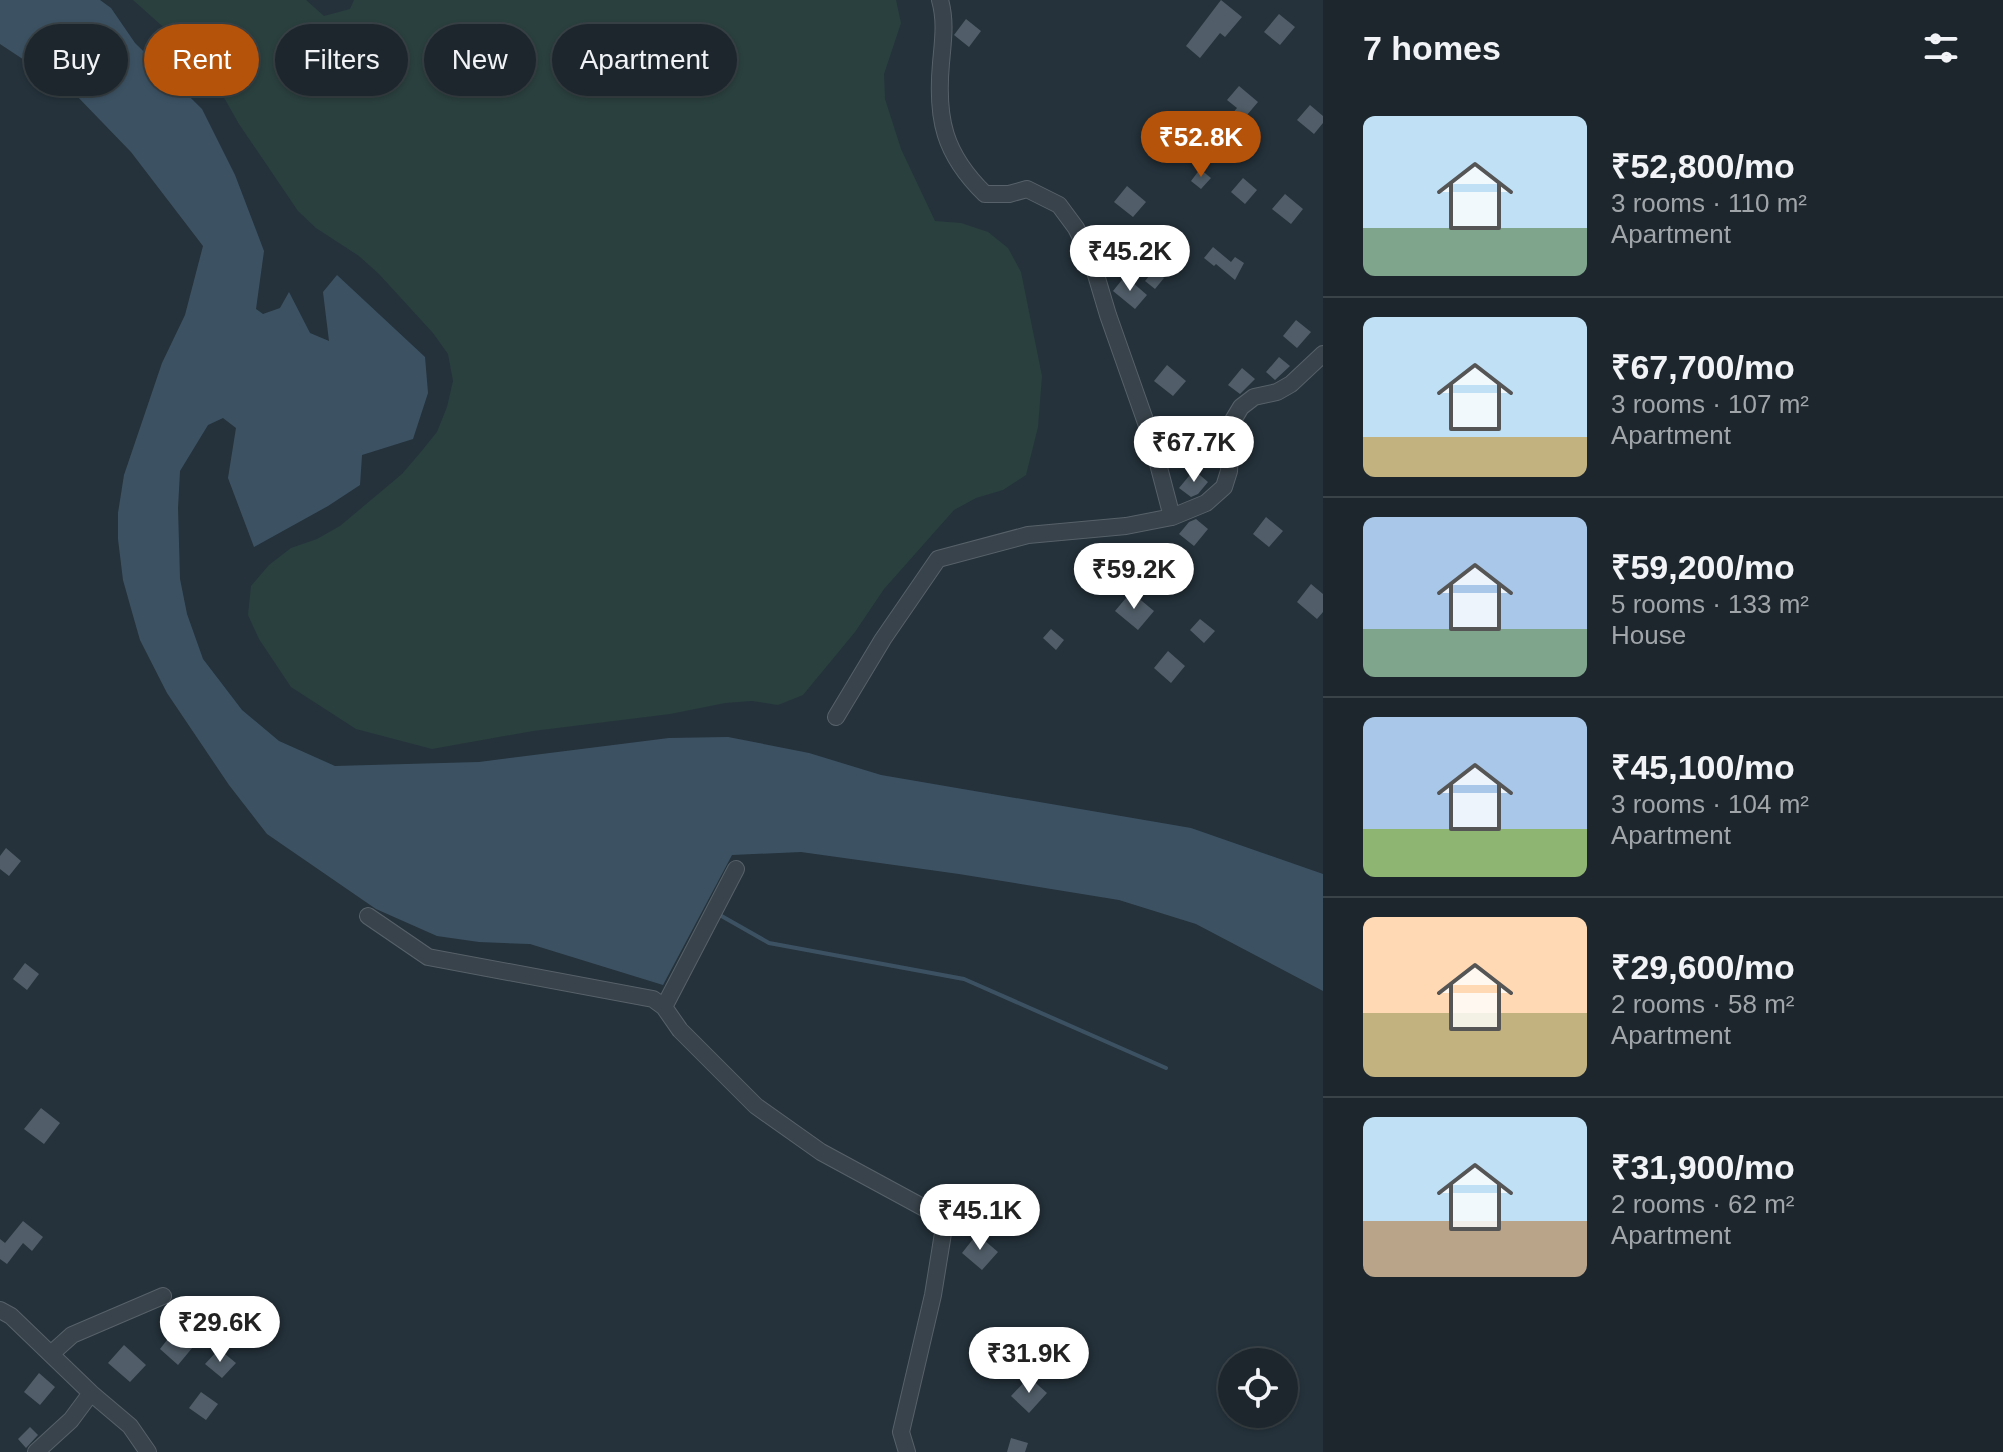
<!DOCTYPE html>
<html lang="en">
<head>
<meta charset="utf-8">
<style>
	body { margin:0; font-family:Arial,sans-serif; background:#252e34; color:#f1f3f6; height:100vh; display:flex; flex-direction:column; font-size:30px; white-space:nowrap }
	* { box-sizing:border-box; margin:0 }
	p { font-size:26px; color:#a0a5a9 }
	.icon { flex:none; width:44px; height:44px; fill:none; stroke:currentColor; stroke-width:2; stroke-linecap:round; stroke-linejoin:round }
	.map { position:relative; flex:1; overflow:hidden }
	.sheet { display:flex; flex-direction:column; background:#1c262c; width:680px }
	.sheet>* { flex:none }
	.top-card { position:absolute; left:24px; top:24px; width:760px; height:72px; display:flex; gap:16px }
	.controls { position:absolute; left:1218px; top:1348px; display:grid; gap:16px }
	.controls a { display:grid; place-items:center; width:80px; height:80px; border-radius:50%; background:#1c262c; box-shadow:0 2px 6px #0004,0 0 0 2px #3a4348; font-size:40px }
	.price { position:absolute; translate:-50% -68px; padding:0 18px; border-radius:28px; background:#fff; color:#222; font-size:26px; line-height:52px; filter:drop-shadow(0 2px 4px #0008) }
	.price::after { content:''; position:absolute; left:50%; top:48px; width:24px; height:18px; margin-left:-12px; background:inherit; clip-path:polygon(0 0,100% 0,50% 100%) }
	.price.on { background:#b45309; color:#fff }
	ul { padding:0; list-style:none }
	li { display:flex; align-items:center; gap:24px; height:200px; padding:0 40px }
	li+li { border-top:2px solid #3a4348 }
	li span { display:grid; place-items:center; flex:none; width:224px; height:160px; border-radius:12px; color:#555 }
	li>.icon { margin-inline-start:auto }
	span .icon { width:96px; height:96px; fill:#fffc; stroke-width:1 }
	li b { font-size:34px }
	h2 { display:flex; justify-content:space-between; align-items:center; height:96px; padding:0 40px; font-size:34px }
	.chip { padding:0 28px; border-radius:36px; background:#1c262c; box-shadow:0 2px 6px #0004,0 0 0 2px #3a4348; font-size:28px; line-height:72px }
	.chip.on { background:#b45309; color:#fff }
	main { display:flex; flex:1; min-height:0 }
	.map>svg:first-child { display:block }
	.green { fill:#2a403e }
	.water { fill:#3c5263 }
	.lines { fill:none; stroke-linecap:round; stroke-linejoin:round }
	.stream { stroke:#3c5263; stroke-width:4 }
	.building { fill:#515e69 }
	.minor-casing { stroke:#576169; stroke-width:18 }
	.minor { stroke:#39434b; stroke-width:16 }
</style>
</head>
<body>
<main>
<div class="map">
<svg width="1323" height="1452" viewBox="0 0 1323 1452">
	<rect width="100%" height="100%" fill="#25323b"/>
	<path class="green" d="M133 0H306L324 16 350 9 354 0H896L901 23 884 74 885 99 901 149 935 221 961 223 988 232 1008 248 1021 272 1042 376 1038 427 1026 475 1003 490 976 498 954 510 884 589 855 632 803 695 778 705 752 701 725 703 670 714 533 731 432 749 356 729 291 687 259 639 248 615 251 586 269 565 291 548 317 539 340 526 402 474 420 453 437 432 447 407 453 381 448 354 433 333 379 274 359 256 316 228 298 211 239 124 213 78 197 57Z"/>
	<path class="water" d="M0 0H100L111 8 135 43 202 109 235 175 264 251 256 309 263 314 280 308 289 292 310 333 329 341 323 292 337 275 425 357 428 393 413 439 362 455 360 485 328 506 254 547 228 478 236 428 223 418 208 425 180 471 178 508 180 579 187 614 203 659 242 710 279 741 335 766 479 762 669 738 728 737 809 753 881 775 1191 828 1323 874V991L1196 924 1119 900 959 874 801 852 732 855 663 985 530 944 479 942 437 936 376 909 267 834 229 785 167 693 140 640 132 612 123 580 118 539V513L124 475 162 363 185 315 203 246 131 152 74 93 0 44Z"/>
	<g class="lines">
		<path class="stream" d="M718 914 769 943 964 979 1166 1068"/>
	</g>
	<path class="building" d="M1221 0 1242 17 1225 37 1220 33 1200 58 1186 46Z
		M1279 14 1295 27 1280 45 1264 32Z
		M966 19 981 31 969 47 954 35Z
		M1239 86 1258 102 1241 122 1251 130 1242 140 1224 124 1237 108 1227 100Z
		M1310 105 1323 116V123L1314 134 1297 120Z
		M1200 169 1211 178 1201 189 1191 181Z
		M1243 178 1257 190 1245 204 1231 192Z
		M1127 186 1146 202 1133 217 1114 202Z
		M1285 194 1303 209 1291 224 1272 209Z
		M1107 228 1122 241 1112 253 1096 241Z
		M1213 247 1231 262 1235 257 1244 263 1235 280 1216 264 1214 266 1204 258Z
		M1154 270 1164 278 1155 289 1145 281Z
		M1125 276 1147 295 1135 309 1113 291Z
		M1296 320 1311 332 1297 348 1283 336Z
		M1279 357 1290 366 1275 380 1266 372Z
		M1167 365 1186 381 1173 396 1154 381Z
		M1242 368 1255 379 1240 394 1228 385Z
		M1194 470 1208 482 1198 494 1191 497 1179 488Z
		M1266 517 1283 531 1269 547 1253 534Z
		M1196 519 1208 529 1194 546 1179 534 1189 522Z
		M1311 584 1323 594V612L1317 619 1297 602Z
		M1131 592 1154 611 1138 630 1115 611Z
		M1200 619 1215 631 1204 643 1190 630Z
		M1051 629 1064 640 1056 650 1043 638Z
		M1168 651 1185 666 1171 683 1154 668Z
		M6 848 21 861 9 876 0 869V856Z
		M25 963 39 974 27 990 13 979Z
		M41 1108 60 1123 44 1144 24 1129Z
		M23 1221 43 1237 32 1251 23 1243 7 1264 0 1259V1239L5 1243Z
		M977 1234 998 1252 982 1270 962 1253Z
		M174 1331 193 1347 178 1365 160 1349Z
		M124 1345 146 1365 130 1382 108 1363Z
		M219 1349 236 1363 222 1378 205 1364Z
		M39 1373 55 1387 40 1405 24 1392Z
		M1029 1377 1047 1393 1029 1413 1011 1396Z
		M201 1392 218 1404 206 1420 189 1408Z
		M30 1427 38 1435 26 1448 18 1439Z
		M1011 1438 1028 1443 1025 1452H1007Z"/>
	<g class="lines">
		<g class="minor-casing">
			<path id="minor" d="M940 0C946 21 943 41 941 63 936 119 944 154 985 194H1009L1027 189 1059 205 1076 228 1091 258 1108 315 1151 437 1172 517
				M836 717 883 639 938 559 1028 535 1126 526 1172 517 1206 503 1224 487 1229 471 1232 422 1241 407 1254 397 1277 392 1291 384 1323 354
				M368 916 428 957 653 999 664 1007 680 1030 756 1106 821 1152 939 1216 944 1227 933 1295 901 1432 907 1452
				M664 1007 736 869
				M0 1310 11 1316 91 1393 71 1420 36 1452
				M52 1353 72 1335 163 1296
				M91 1393 130 1426 148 1452"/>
		</g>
		<use href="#minor" class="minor"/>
	</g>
</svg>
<div class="controls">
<a><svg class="icon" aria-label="locate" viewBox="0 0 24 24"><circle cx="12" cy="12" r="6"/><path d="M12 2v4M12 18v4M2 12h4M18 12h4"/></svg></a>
</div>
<b class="price on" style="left:1201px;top:179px">₹52.8K</b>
<b class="price" style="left:1130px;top:293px">₹45.2K</b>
<b class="price" style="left:1194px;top:484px">₹67.7K</b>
<b class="price" style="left:1134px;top:611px">₹59.2K</b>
<b class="price" style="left:980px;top:1252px">₹45.1K</b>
<b class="price" style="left:220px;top:1364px">₹29.6K</b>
<b class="price" style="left:1029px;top:1395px">₹31.9K</b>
<div class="top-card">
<a class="chip">Buy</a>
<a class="chip on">Rent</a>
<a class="chip">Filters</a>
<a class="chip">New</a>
<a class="chip">Apartment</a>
</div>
</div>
<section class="sheet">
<h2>7 homes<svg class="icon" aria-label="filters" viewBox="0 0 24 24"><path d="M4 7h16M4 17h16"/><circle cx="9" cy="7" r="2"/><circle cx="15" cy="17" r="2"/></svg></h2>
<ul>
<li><span style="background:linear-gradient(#bfe0f5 70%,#7fa58c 0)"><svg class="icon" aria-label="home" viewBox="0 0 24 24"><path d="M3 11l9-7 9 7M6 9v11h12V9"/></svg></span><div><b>₹52,800/mo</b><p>3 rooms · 110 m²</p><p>Apartment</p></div></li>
<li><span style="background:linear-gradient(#bfe0f5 75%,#c2b280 0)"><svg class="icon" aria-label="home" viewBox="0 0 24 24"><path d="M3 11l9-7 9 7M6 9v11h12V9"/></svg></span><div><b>₹67,700/mo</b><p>3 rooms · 107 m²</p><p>Apartment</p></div></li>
<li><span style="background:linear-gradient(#a9c7e8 70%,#7fa58c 0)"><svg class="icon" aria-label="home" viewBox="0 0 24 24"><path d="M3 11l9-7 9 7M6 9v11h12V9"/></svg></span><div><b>₹59,200/mo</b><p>5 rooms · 133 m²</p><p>House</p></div></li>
<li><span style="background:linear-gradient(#a9c7e8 70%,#8fb573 0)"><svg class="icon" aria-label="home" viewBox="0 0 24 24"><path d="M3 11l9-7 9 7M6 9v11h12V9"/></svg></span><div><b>₹45,100/mo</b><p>3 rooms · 104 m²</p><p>Apartment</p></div></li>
<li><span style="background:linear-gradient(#ffd9b3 60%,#c2b280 0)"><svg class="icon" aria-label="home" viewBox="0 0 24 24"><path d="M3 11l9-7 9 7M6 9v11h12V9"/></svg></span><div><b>₹29,600/mo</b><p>2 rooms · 58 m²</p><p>Apartment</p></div></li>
<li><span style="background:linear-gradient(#bfe0f5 65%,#b9a48a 0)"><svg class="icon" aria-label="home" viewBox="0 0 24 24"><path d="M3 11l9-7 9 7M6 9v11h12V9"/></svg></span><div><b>₹31,900/mo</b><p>2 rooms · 62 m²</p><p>Apartment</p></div></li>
</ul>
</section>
</main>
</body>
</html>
